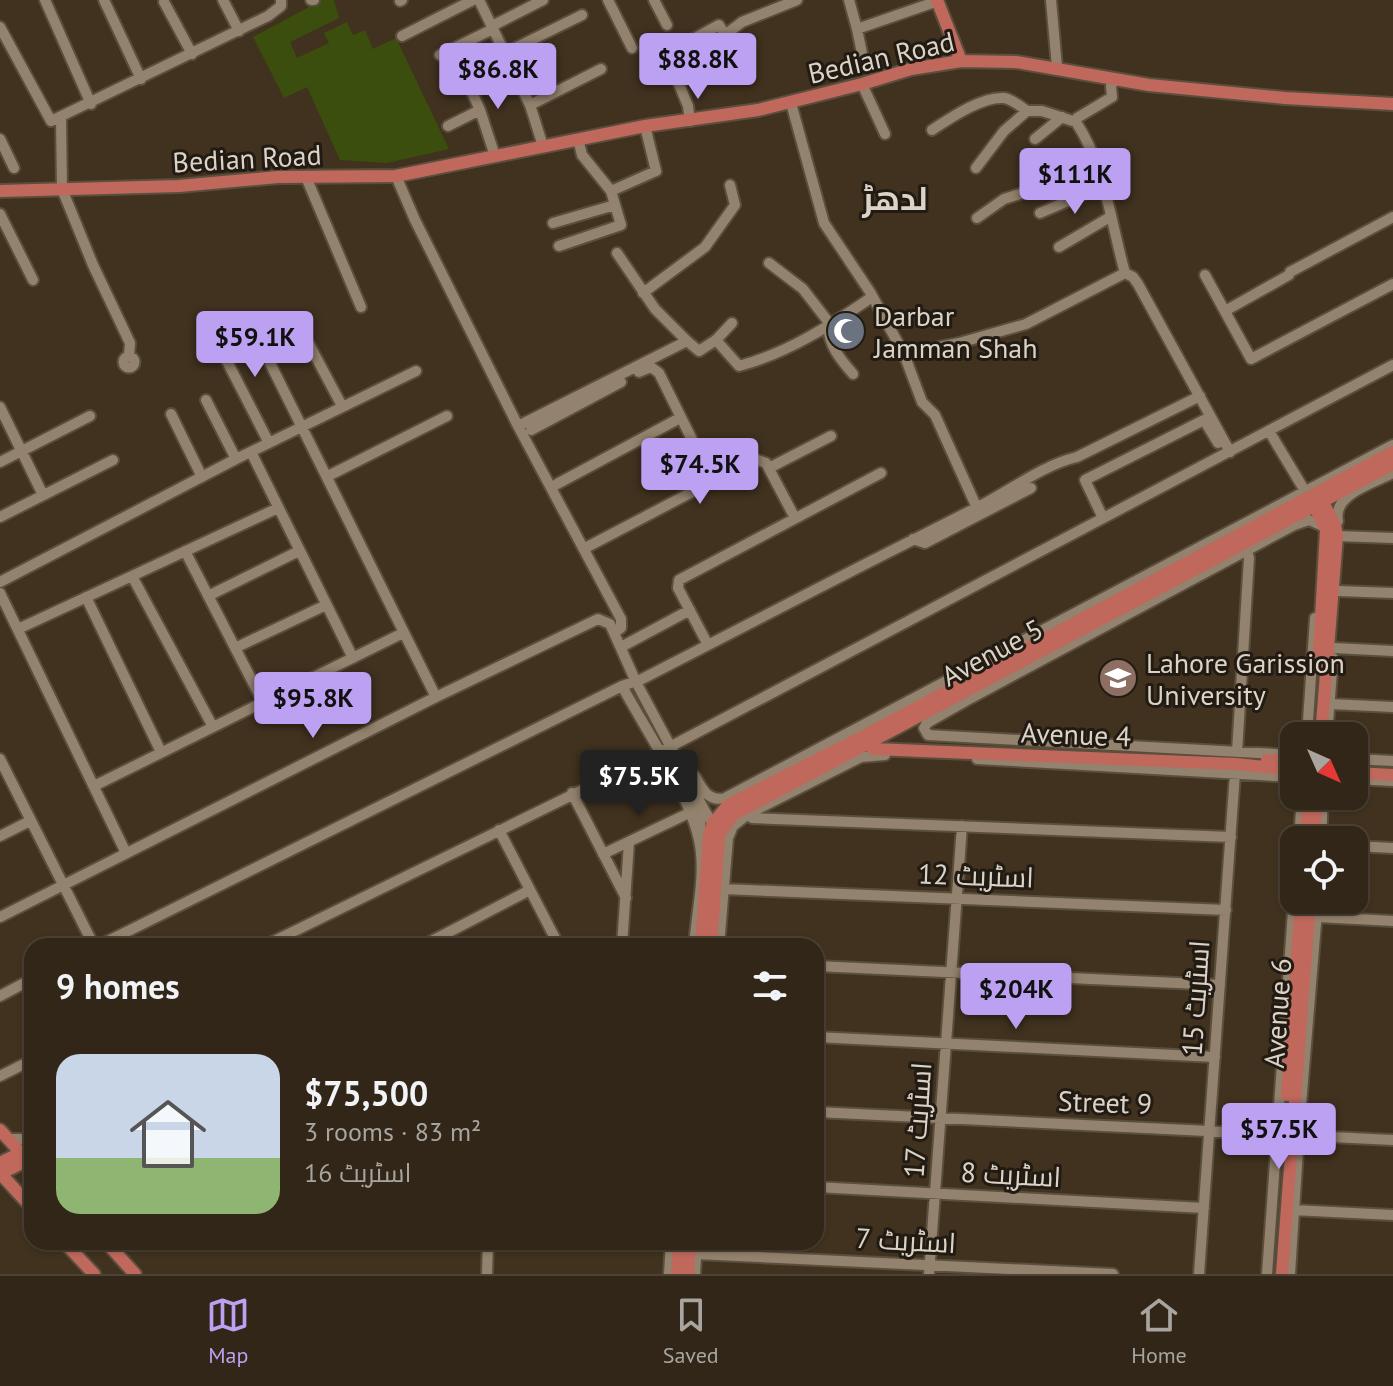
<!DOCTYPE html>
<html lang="en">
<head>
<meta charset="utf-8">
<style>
	body { margin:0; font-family:"PT Sans",Cairo,sans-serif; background:#392e20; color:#f1f3f6; height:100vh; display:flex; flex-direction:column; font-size:30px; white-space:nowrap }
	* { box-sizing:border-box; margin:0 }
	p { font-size:26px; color:#a8a5a1 }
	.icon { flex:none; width:44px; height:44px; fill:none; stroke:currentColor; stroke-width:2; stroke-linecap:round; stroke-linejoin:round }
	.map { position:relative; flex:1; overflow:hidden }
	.drawer { position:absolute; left:24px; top:938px; width:800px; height:312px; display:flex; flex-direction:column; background:#312617; border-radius:24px; box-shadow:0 2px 6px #0004,0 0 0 2px #4c4336 }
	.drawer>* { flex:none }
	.needle { width:52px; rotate:135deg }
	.fabs { position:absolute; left:1280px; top:722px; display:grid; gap:16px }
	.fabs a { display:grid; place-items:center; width:88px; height:88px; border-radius:16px; background:#312617; box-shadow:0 2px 6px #0004,0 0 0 2px #4c4336; font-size:40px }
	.price { position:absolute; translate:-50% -68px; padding:0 18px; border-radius:8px; background:#bca0f2; color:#111; font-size:26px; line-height:52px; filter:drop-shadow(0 2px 4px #0008) }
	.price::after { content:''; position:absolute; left:50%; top:48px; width:24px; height:18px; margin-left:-12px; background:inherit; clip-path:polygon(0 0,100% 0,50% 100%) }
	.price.selected { background:#222; color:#fff }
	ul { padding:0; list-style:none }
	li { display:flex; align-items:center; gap:24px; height:200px; padding:0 32px }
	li+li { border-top:2px solid #4c4336 }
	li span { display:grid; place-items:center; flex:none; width:224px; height:160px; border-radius:24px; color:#555 }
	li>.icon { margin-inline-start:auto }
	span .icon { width:96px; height:96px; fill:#fffc; stroke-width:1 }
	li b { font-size:34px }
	h2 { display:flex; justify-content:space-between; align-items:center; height:96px; padding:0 32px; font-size:34px }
	.tab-bar { display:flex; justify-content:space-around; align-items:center; height:112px; border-top:2px solid #4c4336; background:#312617; font-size:22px; color:#a8a5a1 }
	.tab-bar a { display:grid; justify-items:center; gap:4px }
	.tab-bar .selected { color:#bca0f2 }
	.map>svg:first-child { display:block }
	.green { fill:#3b4e0d }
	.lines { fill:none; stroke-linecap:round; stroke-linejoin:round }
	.minor-casing { stroke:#5a4e3d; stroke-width:14 }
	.major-casing { stroke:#5a4e3d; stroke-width:16 }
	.minor { stroke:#93826d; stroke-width:10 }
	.major { stroke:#c0685c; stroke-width:12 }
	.labels { text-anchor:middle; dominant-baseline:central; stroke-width:6; stroke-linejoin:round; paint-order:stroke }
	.street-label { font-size:28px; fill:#dcd3c7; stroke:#221b13 }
	.poi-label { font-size:28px; fill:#dcd3c7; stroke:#221b13; text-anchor:start }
	.quarter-label { font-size:32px; font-weight:bold; fill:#dcd3c7; stroke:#221b13 }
</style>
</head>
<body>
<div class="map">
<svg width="1393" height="1274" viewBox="0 0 1393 1274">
	<rect width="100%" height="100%" fill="#41321f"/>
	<path class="green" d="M322 0H334L339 18 290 42 297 58 329 43 324 33 347 22 353 35 365 30 373 49 396 38 449 149 387 163 340 160 307 87 284 98 253 37Z"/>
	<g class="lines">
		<g class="minor-casing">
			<path id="minor" d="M45 0 91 104
				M104 0 141 79
				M223 0 239 31
				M311 0H314
				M479 0 530 105 543 146
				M608 0 632 48
				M654 0 667 25
				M849 0 857 29
				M1051 0 1057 67
				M400 1 402 0
				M164 2 192 54
				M492 26 543 0
				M0 27 51 121 268 16 281 6V0
				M402 36 473 0
				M670 52 719 25 725 35 742 22 797 0
				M505 53 582 15
				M440 55 493 29
				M864 63 857 29 938 1
				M466 79 480 110 495 156
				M519 83 536 74
				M679 84 688 106 690 121
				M862 84 885 134
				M791 103 824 223 870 292 904 354 922 402 935 415 977 508
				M530 105 601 69
				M61 119 62 189 93 265 130 343 129 356
				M1076 122C1105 166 1111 223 1125 273
				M448 126 480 110
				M932 130C949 119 982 96 1004 98 1012 99 1020 106 1027 111
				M0 139 14 168
				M578 139 582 155 611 191 656 171 645 126
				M1035 139 1062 117
				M976 168 1004 131 1027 111H1042L1076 122 1077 118 1112 97 1111 86 1114 80
				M396 176 415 220 518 426 621 619V628L614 633
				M306 177 361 307
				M1040 213 1103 186
				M0 214 33 280
				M977 218 1004 199 1029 191 1050 178 1098 167
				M553 223 615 205
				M559 246 621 225 611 191
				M1059 247 1110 217
				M617 253 655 309 687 341
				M769 263 803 289 830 324
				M1205 275 1251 359 1393 284
				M643 293 705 247 735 205 730 185
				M1225 311 1289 275 1290 272 1393 217
				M829 325C827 344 841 360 853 374
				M211 330 269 443
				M716 340 732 323
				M309 344 342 406
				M904 354 959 343 1026 324 1125 273 1133 277 1138 284 1230 452
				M123.5 362a5.5 5.5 0 1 1 11 0a5.5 5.5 0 1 1-11 0Z
				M270 363 436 697
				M639 372 651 367 659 373 712 480
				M206 400 236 459
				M0 407 43 495
				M171 414 202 477
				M518 426 687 341 699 351 716 340 739 366C788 353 831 325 872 297
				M531 430 621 382
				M1269 431 1308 496
				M251 452 353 658
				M0 462 90 416
				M769 468 831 436
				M328 476 447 416
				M557 484 680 418
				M0 517 113 460
				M1103 518 1085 480 1204 420 1218 443
				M1335 525 1338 521C1332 494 1374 483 1393 473
				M1337 536 1393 538
				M913 539 925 543 1031 488
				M589 546 755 459 766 463 795 518
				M185 551 263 702
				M132 576 213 727
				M0 582 236 459 416 371
				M1338 591 1393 593
				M0 593 126 853
				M208 596 299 551
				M86 597 161 752
				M18 629 278 508
				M708 645 678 588 679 580 881 473
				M621 647 690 610
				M235 648 326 605
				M1334 648 1393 651
				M622 686C646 731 697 804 701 853 704 883 696 916 694 946
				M1330 704 1393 707
				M1307 736 1315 618
				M1327 736 1333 658
				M1237 752 1249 558 1247 551
				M667 754 700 819 701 833
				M1294 755 928 735 924 728 927 723 971 698 1294 525 1309 520 1325 527
				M0 759 94 946
				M977 759 1294 777
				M1354 759 1393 761
				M695 776C702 789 708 802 725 798L1393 445
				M1354 779 1393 781
				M94 786 403 633
				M572 793 626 898
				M748 814 861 757 885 755
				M499 830 556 940 555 946
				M0 836 30 821
				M1299 840 1302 796
				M1321 840 1323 796
				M1354 846 1393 848
				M603 854 689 813
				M723 889 1226 910
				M1318 900 1300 1117 1306 1125 1327 1133
				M0 917 436 697 598 619 610 624 636 682 706 813 711 821 720 826
				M1317 917 1393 921
				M98 946 622 686 642 679C753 621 863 565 974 509 1009 492 1040 466 1077 457L1200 396
				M264 946 664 750 1393 365
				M422 946 530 890
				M622 946 629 842
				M719 946 728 838 733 826 748 814 752 818 1231 837
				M816 966 1220 985
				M0 996 32 979
				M816 1037 1215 1057
				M0 1076 32 1060
				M816 1112 1393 1140
				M9 1139H32
				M816 1187 1204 1208
				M1293 1210 1393 1215
				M696 1254 1113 1274
				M487 1274 488 1242
				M669 1274 671 1242
				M695 1274 697 1242
				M929 1274 962 826
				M1199 1274 1235 773
				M1267 1274 1294 897
				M1290 1274 1299 1134"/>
		</g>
		<g class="major-casing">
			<path id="major" d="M937 0 961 61
				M0 191 179 186 278 177 396 176 645 126 758 110 862 84 911 69 961 61 1016 62 1149 85 1285 98 1393 104
				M1319 495 1335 525 1337 536 1321 736
				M1311 499 1326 530 1319 653
				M865 742 874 749 1236 764 1294 770
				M1267 760 1294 761
				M1354 773 1393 775
				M1305 840 1309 796
				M1314 840 1316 807
				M701 946 709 835 713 823 728 805 862 737 1393 452
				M711 946 719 834 733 815 1393 464
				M1287 1095 1301 900
				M0 1130 32 1165
				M0 1163 32 1147
				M0 1173 32 1208
				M0 1174 32 1158
				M64 1242 94 1274
				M106 1242 135 1274
				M677 1274 679 1242
				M688 1274 690 1242
				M1282 1274 1310 900"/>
		</g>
		<use href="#minor" class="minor"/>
		<use href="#major" class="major"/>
	</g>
	<defs>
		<g id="mosque-disc" transform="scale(2)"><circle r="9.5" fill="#6b7280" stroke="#221b13"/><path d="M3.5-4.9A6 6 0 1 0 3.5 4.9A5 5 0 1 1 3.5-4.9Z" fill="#fff"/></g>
		<g id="university-disc" transform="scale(2)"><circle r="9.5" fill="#8d6e63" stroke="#221b13"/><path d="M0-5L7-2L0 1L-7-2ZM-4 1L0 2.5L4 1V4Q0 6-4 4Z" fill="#fff"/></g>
	</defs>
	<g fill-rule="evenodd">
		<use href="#mosque-disc" x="846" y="331"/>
		<use href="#university-disc" x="1118" y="678"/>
	</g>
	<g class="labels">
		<g class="street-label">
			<text transform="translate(881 57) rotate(-13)">Bedian Road</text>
			<text transform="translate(247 158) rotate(-3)">Bedian Road</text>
			<text transform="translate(992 652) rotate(-28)">Avenue 5</text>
			<text transform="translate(1076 734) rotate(2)">Avenue 4</text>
			<text transform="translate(976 875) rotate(2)">اسٹریٹ 12</text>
			<text transform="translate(1195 998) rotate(-86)">اسٹریٹ 15</text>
			<text transform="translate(1277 1013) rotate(-86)">Avenue 6</text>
			<text transform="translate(1105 1102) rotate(2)">Street 9</text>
			<text transform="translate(917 1120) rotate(-86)">اسٹریٹ 17</text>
			<text transform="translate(1011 1174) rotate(3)">اسٹریٹ 8</text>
			<text transform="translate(906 1240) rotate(3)">اسٹریٹ 7</text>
		</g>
		<g class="poi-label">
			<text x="874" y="315">Darbar<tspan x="874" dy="32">Jamman Shah</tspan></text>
			<text x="1146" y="662">Lahore Garission<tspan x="1146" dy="32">University</tspan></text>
		</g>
		<g class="quarter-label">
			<text x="895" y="198">لدھڑ</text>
		</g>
	</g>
</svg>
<div class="fabs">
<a><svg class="needle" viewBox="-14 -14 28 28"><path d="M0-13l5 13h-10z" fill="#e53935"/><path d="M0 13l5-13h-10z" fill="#a8a5a1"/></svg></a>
<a><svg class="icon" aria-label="locate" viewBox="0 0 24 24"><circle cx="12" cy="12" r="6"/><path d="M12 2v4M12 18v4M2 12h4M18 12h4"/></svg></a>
</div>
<b class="price" style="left:698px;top:101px">$88.8K</b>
<b class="price" style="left:498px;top:111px">$86.8K</b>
<b class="price" style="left:1075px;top:216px">$111K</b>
<b class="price" style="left:255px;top:379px">$59.1K</b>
<b class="price" style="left:700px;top:506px">$74.5K</b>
<b class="price" style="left:313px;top:740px">$95.8K</b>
<b class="price selected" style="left:639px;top:818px">$75.5K</b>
<b class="price" style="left:1016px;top:1031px">$204K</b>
<b class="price" style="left:1279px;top:1171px">$57.5K</b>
<section class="drawer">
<h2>9 homes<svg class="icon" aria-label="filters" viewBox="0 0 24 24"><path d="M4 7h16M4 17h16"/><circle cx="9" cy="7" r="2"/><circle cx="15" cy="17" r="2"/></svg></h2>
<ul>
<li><span style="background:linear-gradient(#c9d6e8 65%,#8fb573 0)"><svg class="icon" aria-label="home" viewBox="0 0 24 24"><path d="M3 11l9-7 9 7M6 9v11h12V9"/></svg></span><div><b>$75,500</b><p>3 rooms · 83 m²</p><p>اسٹریٹ 16</p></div></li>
</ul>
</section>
</div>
<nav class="tab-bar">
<a class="selected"><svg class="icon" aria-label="map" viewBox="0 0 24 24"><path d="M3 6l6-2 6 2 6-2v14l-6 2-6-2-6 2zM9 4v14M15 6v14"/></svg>Map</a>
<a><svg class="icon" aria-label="saved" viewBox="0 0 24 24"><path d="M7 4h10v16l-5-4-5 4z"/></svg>Saved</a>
<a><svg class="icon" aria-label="home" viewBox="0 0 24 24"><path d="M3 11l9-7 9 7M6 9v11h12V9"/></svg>Home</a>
</nav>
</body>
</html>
